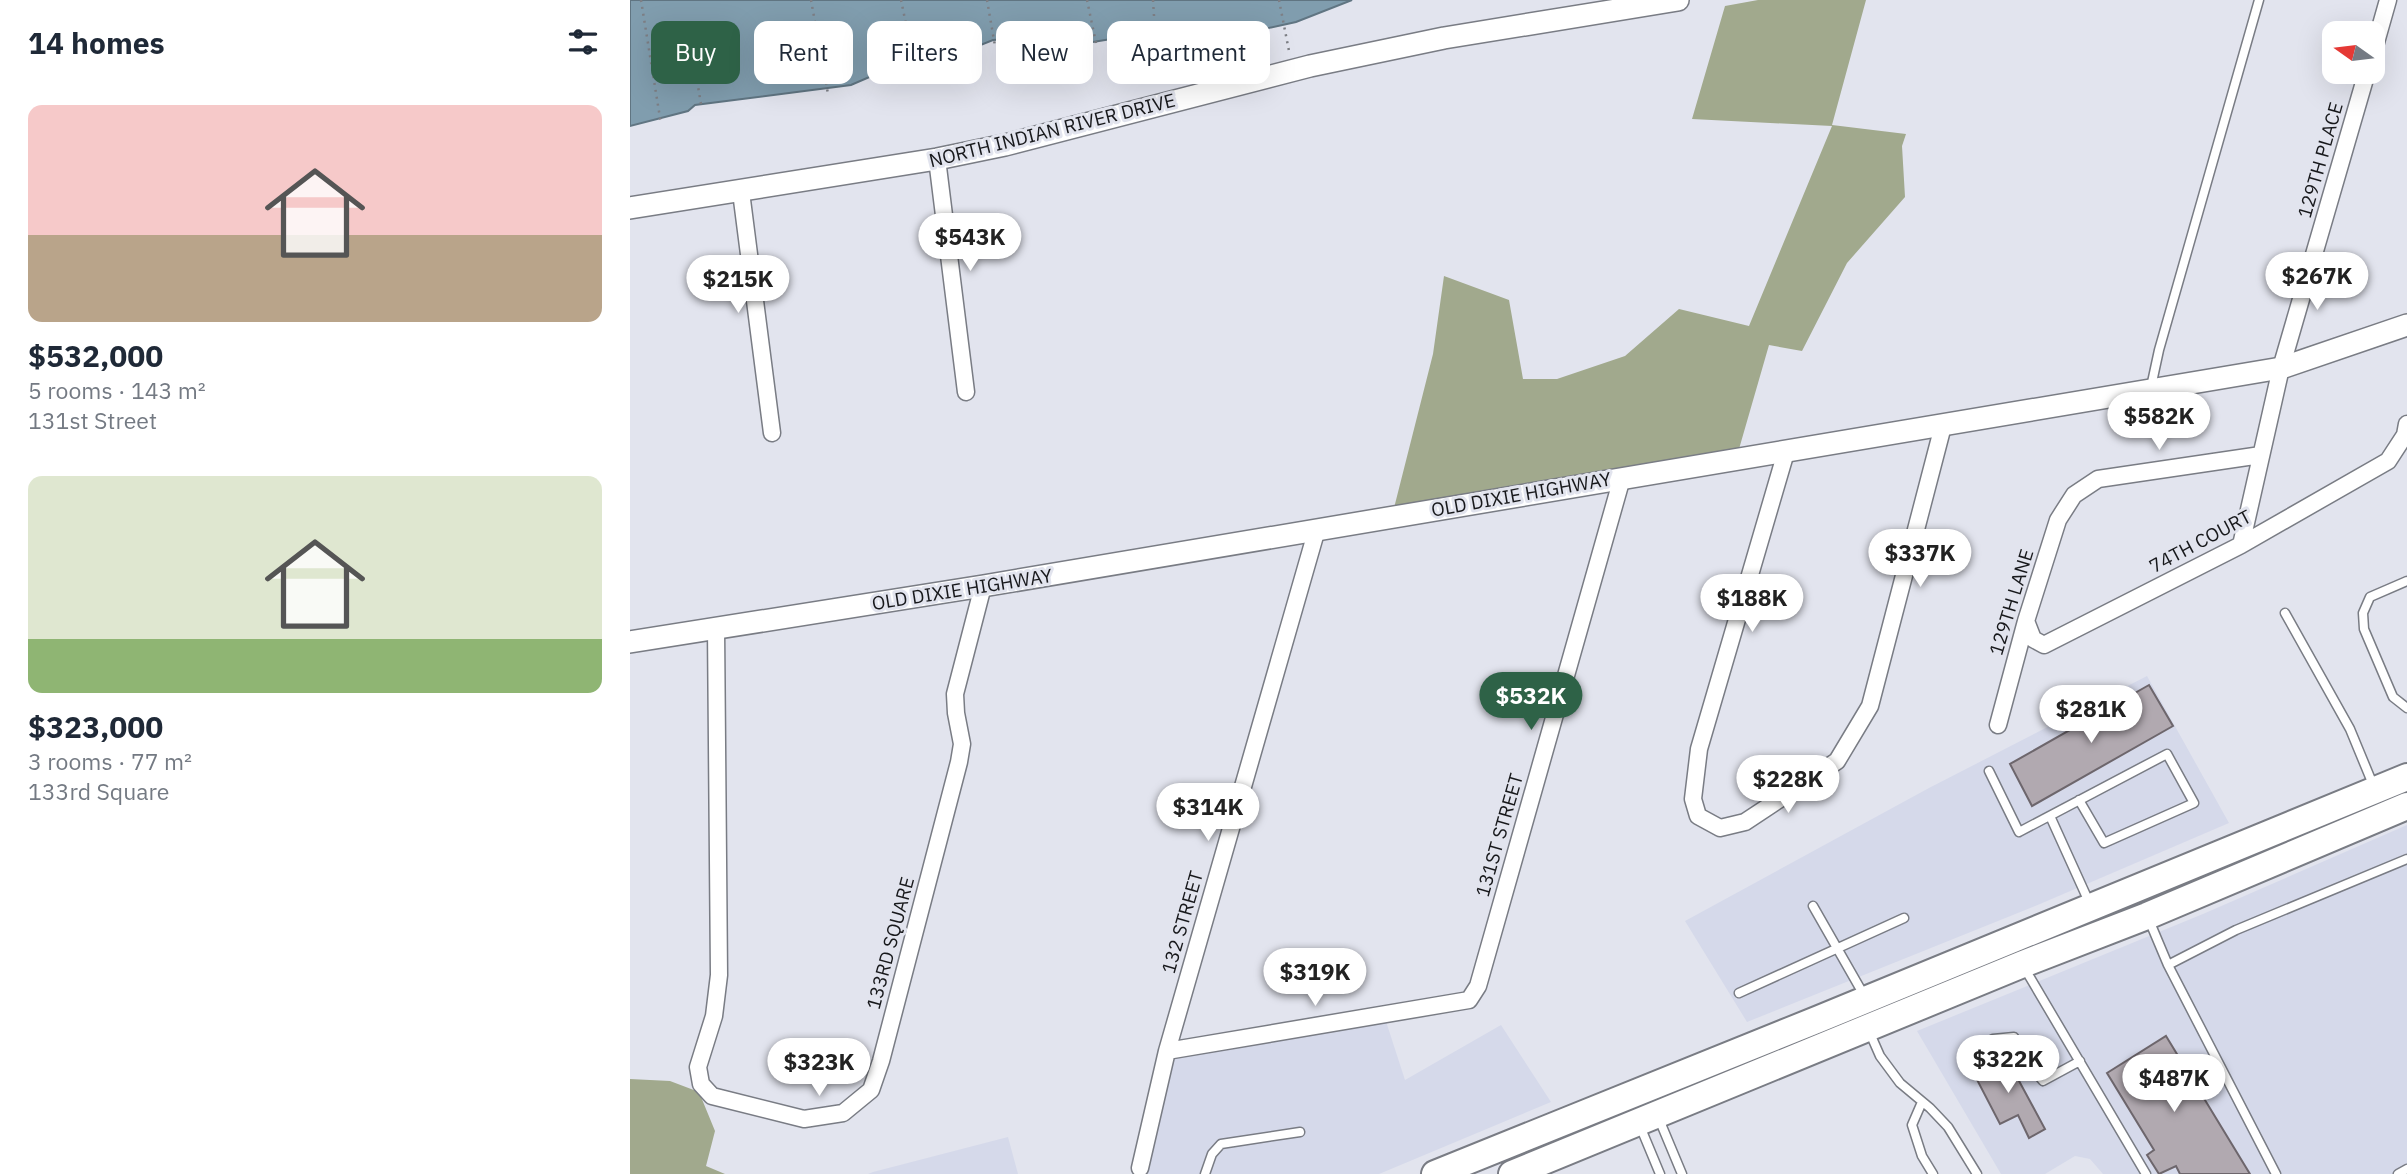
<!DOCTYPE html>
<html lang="en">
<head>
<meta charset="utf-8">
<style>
	body { margin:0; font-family:"IBM Plex Sans",sans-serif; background:#f2f2f3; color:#1f2937; height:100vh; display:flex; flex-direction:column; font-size:26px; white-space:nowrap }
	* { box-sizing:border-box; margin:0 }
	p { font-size:23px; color:#747a83 }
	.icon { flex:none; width:38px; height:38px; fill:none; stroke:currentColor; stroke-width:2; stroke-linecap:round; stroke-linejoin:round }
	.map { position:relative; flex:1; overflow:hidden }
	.sheet { display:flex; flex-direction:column; background:#fff; width:630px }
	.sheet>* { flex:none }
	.guide { position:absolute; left:21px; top:21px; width:665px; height:63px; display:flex; gap:14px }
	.needle { width:46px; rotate:284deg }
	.tools { position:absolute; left:1692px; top:21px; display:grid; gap:14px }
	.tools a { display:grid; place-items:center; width:63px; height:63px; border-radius:14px; background:#fff; box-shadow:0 7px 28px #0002; font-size:35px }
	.price { position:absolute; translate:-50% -60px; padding:0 16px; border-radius:24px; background:#fff; color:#222; font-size:23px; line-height:46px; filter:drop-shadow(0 2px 4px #0008) }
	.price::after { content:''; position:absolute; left:50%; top:42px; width:21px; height:16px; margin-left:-10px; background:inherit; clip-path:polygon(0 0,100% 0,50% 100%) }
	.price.active { background:#2e6247; color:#fff }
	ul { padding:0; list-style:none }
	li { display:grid; align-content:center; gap:14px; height:371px; padding:0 28px }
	li span { display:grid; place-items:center; height:217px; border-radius:14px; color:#555 }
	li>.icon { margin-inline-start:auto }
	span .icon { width:126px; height:126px; fill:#fffc; stroke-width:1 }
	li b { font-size:30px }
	h2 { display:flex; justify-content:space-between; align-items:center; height:84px; padding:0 28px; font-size:30px }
	.chip { padding:0 24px; border-radius:14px; background:#fff; box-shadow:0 7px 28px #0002; font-size:24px; line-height:63px }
	.chip.active { background:#2e6247; color:#fff }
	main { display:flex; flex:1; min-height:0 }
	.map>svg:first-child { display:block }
	.built { fill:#d5d9ea }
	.forest { fill:#a1a98d }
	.water { fill:#809dae; stroke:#607582; stroke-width:2 }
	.building { fill:#b1a9b0; stroke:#6d666c; stroke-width:2 }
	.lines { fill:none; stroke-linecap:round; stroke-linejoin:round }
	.service-casing { stroke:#797c84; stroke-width:11 }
	.minor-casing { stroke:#797c84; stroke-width:19 }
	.tertiary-casing { stroke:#797c84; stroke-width:24 }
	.primary-casing { stroke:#797c84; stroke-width:30 }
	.path { stroke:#7d7f85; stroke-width:2.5; stroke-dasharray:2 5; stroke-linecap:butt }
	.service { stroke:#fff; stroke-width:8 }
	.minor { stroke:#fff; stroke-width:16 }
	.tertiary { stroke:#fff; stroke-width:21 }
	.primary { stroke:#fff; stroke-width:26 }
	.labels { text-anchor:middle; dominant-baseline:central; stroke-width:6; stroke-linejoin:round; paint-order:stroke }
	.street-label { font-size:19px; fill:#17181b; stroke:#e2e4ee }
</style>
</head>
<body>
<main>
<section class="sheet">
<h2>14 homes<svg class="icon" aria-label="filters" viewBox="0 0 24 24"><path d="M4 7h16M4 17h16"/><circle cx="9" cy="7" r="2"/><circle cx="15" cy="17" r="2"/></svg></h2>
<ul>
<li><span style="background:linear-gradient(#f6c9c9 60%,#b9a48a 0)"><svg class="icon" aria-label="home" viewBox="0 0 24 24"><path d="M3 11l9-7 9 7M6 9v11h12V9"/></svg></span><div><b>$532,000</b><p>5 rooms · 143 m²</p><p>131st Street</p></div></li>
<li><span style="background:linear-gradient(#dfe7d0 75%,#8fb573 0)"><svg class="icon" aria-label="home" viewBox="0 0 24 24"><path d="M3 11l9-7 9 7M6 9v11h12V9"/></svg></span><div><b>$323,000</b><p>3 rooms · 77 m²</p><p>133rd Square</p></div></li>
</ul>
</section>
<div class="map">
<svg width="1777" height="1174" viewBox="0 0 1777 1174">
	<rect width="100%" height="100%" fill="#e2e4ee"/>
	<path class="built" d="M1517 676 1599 823 1410 904 1117 1022 1055 921 1299 788Z
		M1777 825V1174H1473L1460 1159 1445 1156 1415 1174H1371L1287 1031 1573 914Z
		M751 1006 775 1080 871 1025 921 1102 749 1174H517L544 1050Z
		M378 1137 388 1174H238L243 1172Z"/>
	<path class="forest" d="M1128 0H1236L1202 125 1276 134 1272 146 1275 197 1217 263 1172 351 1139 345 1109 449 764 508 803 354 814 276 879 300 893 379H927L995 356 1049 309 1119 326 1202 126 1062 119 1095 6Z
		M0 1079 40 1081 69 1092 85 1131 76 1166 95 1174H0Z"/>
	<path class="water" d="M0 0H722L666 22 579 41 512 34 426 48 380 39 363 40 318 58 251 72 221 85 65 105 58 111 0 126Z"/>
	<path class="building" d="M1519 685 1543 726 1402 806 1380 764Z
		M1536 1036 1620 1174H1550L1546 1166 1529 1174 1517 1155 1524 1150 1477 1073Z
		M1375 1055 1415 1129 1399 1138 1388 1115 1370 1124 1343 1072Z"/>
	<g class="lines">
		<g class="service-casing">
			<path id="service" d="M1521 387 1529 350 1629 0
				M1777 581 1740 597 1733 613 1734 629 1763 697 1777 708
				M1655 613 1720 729 1744 787
				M1359 771 1389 832 1537 754 1564 803 1474 843 1449 800
				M1420 816 1459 902
				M1183 906 1235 997
				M1519 920 1538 965 1646 1174
				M1538 965 1606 930 1777 859
				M1395 969 1516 1174
				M1109 993 1274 918
				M1239 1031 1250 1056 1270 1083 1300 1108 1318 1127 1347 1174
				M1356 1043 1363 1039 1384 1037 1402 1068 1413 1081 1450 1061
				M1292 1102 1282 1125 1292 1156 1303 1174
				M1029 1119 1052 1174
				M1010 1126 1030 1174
				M575 1174 582 1154 591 1144 670 1132
				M1768 1174 1777 1169"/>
		</g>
		<g class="minor-casing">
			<path id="minor" d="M1743 53 1758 0
				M307 159 336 392
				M111 192 142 433
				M1156 452 1069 749 1063 799 1068 816 1090 828 1115 822 1207 761 1240 706 1313 426
				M1611 545 1651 368 1737 72
				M1396 621 1403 639 1414 645 1611 545 1758 461 1775 435 1777 424
				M86 628 89 975 84 1016 68 1067 71 1084 82 1096 174 1119 213 1113 241 1090 251 1061 329 762 332 744 326 713 325 694 353 586
				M1368 725 1396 621 1428 520 1444 495 1468 479 1631 455
				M537 1051 839 1000 848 986 992 478
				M510 1168 537 1051 687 529"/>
		</g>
		<g class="tertiary-casing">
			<path id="tertiary" d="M0 208 307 159 375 145 680 66 814 38 1048 0
				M0 642 353 586 1651 368 1777 325"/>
		</g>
		<g class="primary-casing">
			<path id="primary" d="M805 1174 1189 1019 1777 777
				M882 1174 1393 964 1517 916 1777 806"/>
		</g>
		<path class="path" d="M11 0 31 124
			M181 0 198 94
			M271 0 286 72
			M357 0 365 46
			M457 0 467 48
			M523 0 527 64
			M649 0 659 51
			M59 33 71 104"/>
		<use href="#service" class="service"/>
		<use href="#minor" class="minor"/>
		<use href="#tertiary" class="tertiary"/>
		<use href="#primary" class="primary"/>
	</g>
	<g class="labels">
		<g class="street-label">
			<text transform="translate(422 130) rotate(-14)">NORTH INDIAN RIVER DRIVE</text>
			<text transform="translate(1690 160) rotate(-74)">129TH PLACE</text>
			<text transform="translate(891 494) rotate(-10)">OLD DIXIE HIGHWAY</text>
			<text transform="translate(1570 541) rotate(-28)">74TH COURT</text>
			<text transform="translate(332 589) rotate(-9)">OLD DIXIE HIGHWAY</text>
			<text transform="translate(1381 602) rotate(-73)">129TH LANE</text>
			<text transform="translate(869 835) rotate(-74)">131ST STREET</text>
			<text transform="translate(552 922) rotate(-74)">132 STREET</text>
			<text transform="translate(260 943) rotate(-75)">133RD SQUARE</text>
		</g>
	</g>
</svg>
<div class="tools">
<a><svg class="needle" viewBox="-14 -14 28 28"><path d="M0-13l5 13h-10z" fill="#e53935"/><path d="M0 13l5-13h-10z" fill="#747a83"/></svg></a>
</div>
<b class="price" style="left:340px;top:273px">$543K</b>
<b class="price" style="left:1687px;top:312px">$267K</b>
<b class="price" style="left:108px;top:315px">$215K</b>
<b class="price" style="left:1529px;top:452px">$582K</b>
<b class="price" style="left:1290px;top:589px">$337K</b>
<b class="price" style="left:1122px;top:634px">$188K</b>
<b class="price active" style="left:901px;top:732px">$532K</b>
<b class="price" style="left:1461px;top:745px">$281K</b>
<b class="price" style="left:1158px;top:815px">$228K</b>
<b class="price" style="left:578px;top:843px">$314K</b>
<b class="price" style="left:685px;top:1008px">$319K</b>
<b class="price" style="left:1378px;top:1095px">$322K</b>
<b class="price" style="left:189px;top:1098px">$323K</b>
<b class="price" style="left:1544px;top:1114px">$487K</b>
<div class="guide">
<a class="chip active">Buy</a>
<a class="chip">Rent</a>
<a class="chip">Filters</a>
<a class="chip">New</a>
<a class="chip">Apartment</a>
</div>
</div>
</main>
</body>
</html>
